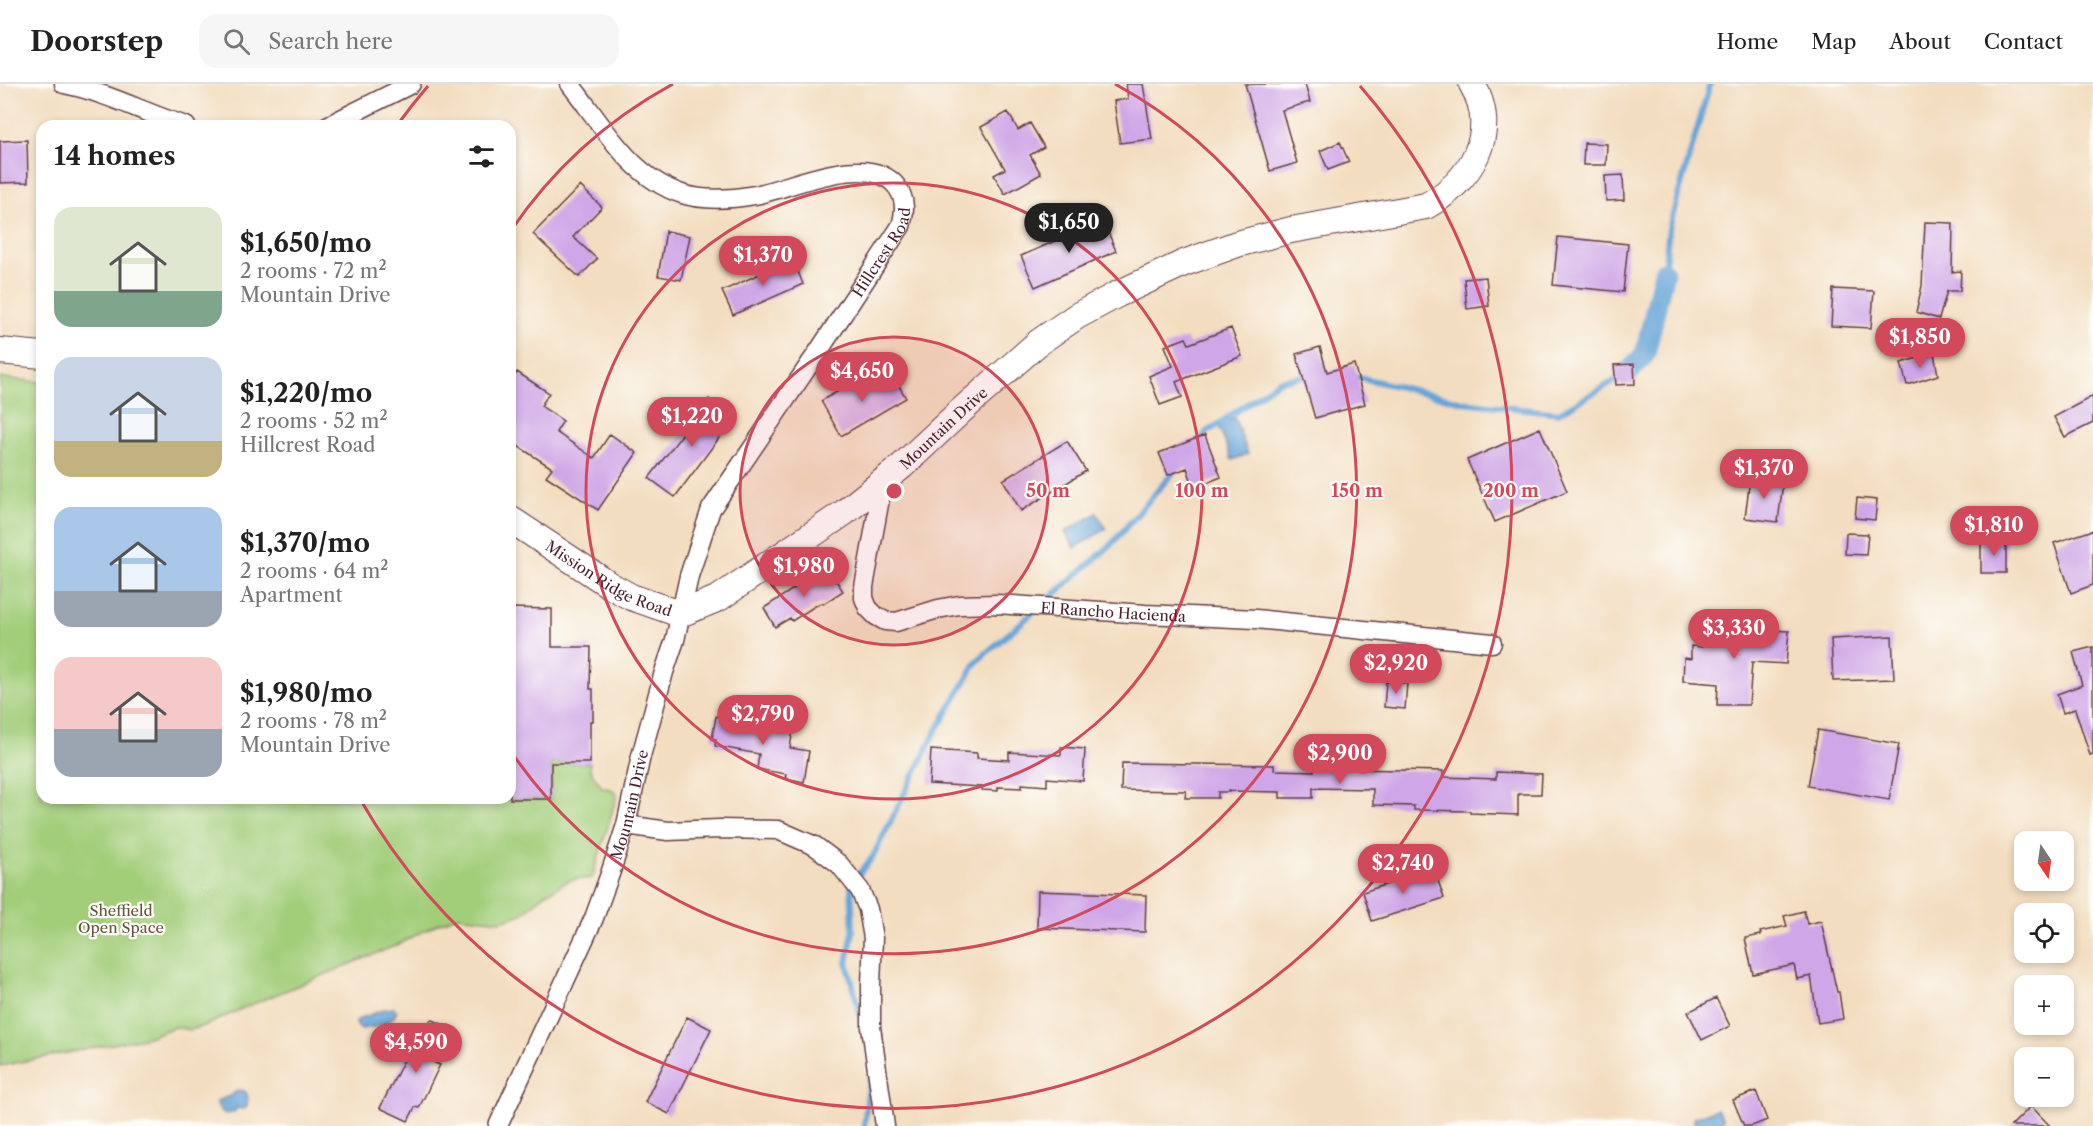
<!DOCTYPE html>
<html lang="en">
<head>
<meta charset="utf-8">
<style>
	body { margin:0; font-family:"Libre Caslon Text",serif; background:#f6f6f6; color:#222; height:100vh; display:flex; flex-direction:column; font-size:22px; white-space:nowrap }
	* { box-sizing:border-box; margin:0 }
	p { font-size:20px; color:#767676 }
	.icon { flex:none; width:33px; height:33px; fill:none; stroke:currentColor; stroke-width:2; stroke-linecap:round; stroke-linejoin:round }
	.map { position:relative; flex:1; overflow:hidden }
	.sheet { position:absolute; left:36px; top:36px; width:480px; height:684px; display:flex; flex-direction:column; background:#fff; border-radius:18px; box-shadow:0 3px 9px #0003 }
	.sheet>* { flex:none }
	.needle { width:39px; rotate:167deg }
	.controls { position:absolute; left:2014px; top:747px; display:grid; gap:12px }
	.controls a { display:grid; place-items:center; width:60px; height:60px; border-radius:12px; background:#fff; box-shadow:0 3px 9px #0003; font-size:30px }
	.price { position:absolute; translate:-50% -51px; padding:0 14px; border-radius:21px; background:#d1495b; color:#fff; font-size:20px; line-height:39px; filter:drop-shadow(0 2px 3px #0008) }
	.price::after { content:''; position:absolute; left:50%; top:36px; width:18px; height:14px; margin-left:-9px; background:inherit; clip-path:polygon(0 0,100% 0,50% 100%) }
	.price.on { background:#222; color:#fff }
	ul { padding:0; list-style:none }
	li { display:flex; align-items:center; gap:18px; height:150px; padding:0 18px }
	li span { display:grid; place-items:center; flex:none; width:168px; height:120px; border-radius:18px; color:#555 }
	li>.icon { margin-inline-start:auto }
	span .icon { width:72px; height:72px; fill:#fffc; stroke-width:1 }
	li b { font-size:26px }
	h2 { display:flex; justify-content:space-between; align-items:center; height:72px; padding:0 18px; font-size:26px }
	header { display:flex; align-items:center; gap:36px; box-sizing:border-box; height:84px; padding:0 30px; background:#fff; border-bottom:2px solid #e0e0e0 }
	header strong { font-size:28px }
	nav { display:flex; gap:33px; margin-inline-start:auto; font-size:21px }
	.search { width:420px; height:54px; background:#f6f6f6; display:flex; align-items:center; gap:15px; box-sizing:border-box; padding:0 21px; border-radius:18px; color:#767676; font-size:22px }
	.map>svg:first-child { display:block }
	.green { fill:#a2cd79; stroke:#767652; stroke-width:1.5 }
	.water { fill:#66a4d8; stroke:#586282; stroke-width:1.5 }
	.lines { fill:none; stroke-linecap:round; stroke-linejoin:round }
	.stream { stroke:#66a4d8; stroke-width:6 }
	.canal { stroke:#66a4d8; stroke-width:21 }
	.building { fill:#cfa6e7 }
	.street-casing { stroke:#633c41; stroke-width:21 }
	.secondary-casing { stroke:#633c41; stroke-width:28 }
	.street { stroke:#fff; stroke-width:18 }
	.secondary { stroke:#fff; stroke-width:26 }
	.ring { fill:none; stroke:#d1495b; stroke-width:3 }
	.labels { text-anchor:middle; dominant-baseline:central; stroke-width:4.5; stroke-linejoin:round; paint-order:stroke }
	.street-label { font-size:15px; fill:#4a1f2b; stroke:#fdfcf7 }
	.park-label { font-size:15px; fill:#645342; stroke:#fdfcf7 }
	.centre { fill:#d1495b; stroke:#fdfcf7; stroke-width:3 }
	.ring-label { font-size:18px; text-anchor:middle; font-weight:bold; fill:#d1495b; stroke:#fdfcf7; stroke-width:4.5; stroke-linejoin:round; paint-order:stroke }
</style>
</head>
<body>
<header>
<strong>Doorstep</strong>
<div class="search"><svg class="icon" aria-label="search" viewBox="0 0 24 24"><circle cx="10" cy="10" r="6"/><path d="M15 15l6 6"/></svg>Search here</div>
<nav><a>Home</a><a>Map</a><a>About</a><a>Contact</a></nav>
</header>
<div class="map">
<svg width="2093" height="1042" viewBox="0 0 2093 1042">
	<rect width="100%" height="100%" fill="#fdfcf7"/>
	<filter id="ink" filterUnits="userSpaceOnUse"><feTurbulence type="fractalNoise" baseFrequency=".0167" numOctaves="2"/><feDisplacementMap in="SourceGraphic" scale="12" xChannelSelector="R" yChannelSelector="G"/><feConvolveMatrix kernelMatrix="1 2 1 2 8 2 1 2 1" color-interpolation-filters="sRGB"/></filter>
	<filter id="wash" filterUnits="userSpaceOnUse"><feTurbulence type="fractalNoise" baseFrequency=".008" numOctaves="4" result="noise"/><feDisplacementMap in="SourceGraphic" scale="24" xChannelSelector="R" yChannelSelector="G"/><feGaussianBlur stdDeviation="1.35" result="paint"/><feColorMatrix in="noise" values="0 0 0 0 0 0 0 0 0 0 0 0 0 0 0 0 0 1.4 0 .05"/><feComposite in="paint" operator="in"/></filter>
	<g filter="url(#wash)">
		<rect width="100%" height="100%" fill="#f3ddc0"/>
		<path class="green" d="M0 294 42 298V714L551 715V679H590V686L602 703 613 706 617 712 592 794 570 796 545 810 522 830 501 837 457 832 437 840 397 861 243 924 207 941 190 946 174 943 148 953 0 982Z"/>
		<path class="water" d="M1235 334 1248 370 1232 376 1218 340Z
			M1097 429 1106 445 1075 464 1065 448Z
			M737 616 769 621 767 636 735 631Z
			M394 924 397 927C392 941 375 943 362 945L357 942 356 938 359 935 385 925Z
			M238 1006 245 1007 248 1013 247 1023 244 1025 237 1024 234 1028 227 1030C222 1029 216 1022 217 1017L230 1012Z
			M1717 1025 1723 1035 1722 1038 1712 1042H1695L1693 1034Z"/>
		<g class="lines">
			<path class="stream" d="M1664 188 1669 144 1710 0
				M1350 291 1463 318 1559 329 1621 293
				M1199 358 1206 349 1279 297 1308 291
				M1043 520 1110 462 1177 384
				M864 945 847 879 853 848 851 799 872 774 934 651 977 577 1036 526
				M864 1042 870 993"/>
			<path class="canal" d="M1629 288 1645 270 1664 188"/>
		</g>
		<g id="blocks">
			<path class="building" d="M1126 0H1143L1152 55 1120 59 1114 17 1128 15Z
				M1245 0H1305L1310 18 1282 26 1297 79 1270 87Z
				M1008 28 1018 46 1030 39 1044 63 1030 71 1041 90 1005 110 994 91 1005 85 981 43Z
				M27 56 28 98 0 99V57Z
				M1340 58 1349 78 1328 86 1320 67Z
				M1584 59 1607 60 1606 81H1583Z
				M1623 91 1624 116 1606 117 1605 92Z
				M580 102 602 123 573 153 597 175 579 193 533 150Z
				M1103 136 1116 167 1035 203 1021 172Z
				M1925 138 1953 139 1952 188 1961 187 1960 207H1947L1939 235 1916 228 1922 202Z
				M666 147 690 152 681 196 658 192Z
				M1558 153 1628 160 1623 208 1553 201Z
				M793 175 803 200 733 231 722 207Z
				M1486 193 1489 222 1467 225 1464 195Z
				M1833 205 1874 207 1871 244 1831 242Z
				M1231 244 1242 272 1176 298 1182 313 1160 321 1149 292 1173 282 1165 262 1186 254 1189 260Z
				M1320 263 1327 288 1354 280 1365 320 1315 334 1296 270Z
				M1934 269 1938 291 1907 301 1901 279Z
				M1634 280 1635 300 1616 301 1614 281Z
				M517 288 549 309 541 322 563 337 556 348 594 374 610 350 637 369 598 426 546 392 552 384 510 357V299Z
				M892 290 906 314 841 352 821 317 859 295 865 306Z
				M2093 312V339L2065 353 2054 333Z
				M709 315 734 334 675 413 649 394Z
				M1540 344 1567 407 1495 438 1467 376Z
				M1205 351 1221 393 1194 404 1187 384 1168 391 1159 369Z
				M1067 357 1086 387 1021 427 1003 396Z
				M1750 394 1783 398 1778 438 1745 434Z
				M1857 414 1877 416 1875 436 1855 434Z
				M2093 446V501L2071 509 2054 459Z
				M1846 449 1868 450 1866 471 1845 470Z
				M2006 456V489H1981V457Z
				M827 483 843 507 823 520 822 519 815 522 792 537 790 534 775 543 764 524Z
				M510 524 552 525V563H591L590 605H593V637H590V679H551V715H510Z
				M1703 542 1789 547 1786 580 1752 578 1749 621H1717L1718 600 1683 597 1684 574 1691 575V562L1702 563Z
				M1892 552 1894 595 1833 597 1831 555Z
				M2093 563V670L2090 671 2075 625 2063 629 2057 610 2082 601 2073 568Z
				M1386 598 1407 599 1405 625 1384 623Z
				M716 632 793 645 790 664 809 667 804 698 785 694 786 690 757 685 759 670 715 662 716 655H712Z
				M1818 646 1899 660 1889 716 1808 702Z
				M1061 663 1085 665 1083 697 1047 694V702L1022 700V704L998 703V707L982 706V703L929 700 931 666 977 669V674L1009 676V668L1061 671Z
				M1122 679 1274 681V686L1314 687V682L1334 683V682L1353 683V685L1443 687V693L1496 695V688L1542 690 1541 710H1518V731L1470 729V727L1414 726V722L1373 721V705L1313 704V714H1280V708L1229 707V708H1218V714H1185L1186 707 1121 706Z
				M1434 785 1444 814 1372 837 1363 808Z
				M1038 807 1146 811 1145 848 1037 844Z
				M1804 827 1807 840 1821 837 1837 908H1839L1843 935 1818 939 1811 892 1797 895 1794 881 1753 890 1745 854 1761 851 1760 848 1787 842 1784 832Z
				M1716 914 1730 942 1702 956 1688 928Z
				M687 933 711 945 669 1030 645 1018Z
				M431 935 450 944 433 978 440 981 419 1024 415 1023 408 1037 380 1024 409 966 415 969Z
				M1756 1007 1767 1036 1752 1042H1744L1733 1016Z
				M2031 1022 2050 1042H2011Z"/>
		</g>
	</g>
	<g filter="url(#ink)">
		<use href="#blocks" fill-opacity="0" stroke="#633c41" stroke-width="1.5"/>
		<g class="lines">
			<g class="street-casing">
				<g id="street">
					<path d="M64 0C109 9 144 29 186 42"/>
					<path d="M327 42 411 0"/>
					<path id="s1" d="M883 398 864 503V514L868 524 876 532 885 537 896 538 938 525 959 521 997 520 1145 530 1256 535 1492 559"/>
					<path d="M626 741 668 747 720 745 778 746 815 762 839 780 860 806 868 825 873 854 871 900V943L885 1042"/>
					<path id="s2" d="M498 1042 594 834 610 790 626 741 641 672 664 588 675 556 689 492 711 425 818 268 901 142C905 128 906 115 897 103 869 66 791 104 755 111 732 115 704 117 682 110 630 93 602 40 570 0"/>
				</g>
			</g>
			<g class="secondary-casing">
				<g id="secondary">
					<path d="M0 267 42 271"/>
					<path id="s3" d="M510 435 611 502 631 513 680 530 719 514 845 428 902 382 963 325 1039 258 1077 232 1118 210 1184 179 1237 160 1291 146 1426 122C1470 98 1501 49 1472 0"/>
				</g>
			</g>
			<use href="#street" class="street"/>
			<use href="#secondary" class="secondary"/>
		</g>
	</g>
	<circle cx="894" cy="407" r="154" fill="#d1495b" fill-opacity=".12"/>
	<g class="ring">
		<circle cx="894" cy="407" r="154"/>
		<circle cx="894" cy="407" r="308"/>
		<path d="M510 148A463 463 0 0 1 673 0M1115 0A463 463 0 1 1 510 666"/>
		<path d="M398 40A617 617 0 0 1 428 2M1360 2A617 617 0 1 1 360 715"/>
	</g>
	<g class="labels">
		<g class="street-label">
			<text stroke="none"><textPath href="#s2" startOffset="964">Hillcrest Road</textPath></text>
			<text stroke="none"><textPath href="#s3" startOffset="520">Mountain Drive</textPath></text>
			<text stroke="none"><textPath href="#s3" startOffset="116">Mission Ridge Road</textPath></text>
			<text stroke="none"><textPath href="#s1" startOffset="381">El Rancho Hacienda</textPath></text>
			<text stroke="none"><textPath href="#s2" startOffset="348">Mountain Drive</textPath></text>
		</g>
		<g class="park-label">
			<text x="121" y="826">Sheffield<tspan x="121" dy="17">Open Space</tspan></text>
		</g>
	</g>
	<circle cx="894" cy="407" r="9" class="centre"/>
	<g class="ring-label">
		<text x="1048" y="413">50 m</text>
		<text x="1202" y="413">100 m</text>
		<text x="1357" y="413">150 m</text>
		<text x="1511" y="413">200 m</text>
	</g>
</svg>
<div class="controls">
<a><svg class="needle" viewBox="-14 -14 28 28"><path d="M0-13l5 13h-10z" fill="#e53935"/><path d="M0 13l5-13h-10z" fill="#767676"/></svg></a>
<a><svg class="icon" aria-label="locate" viewBox="0 0 24 24"><circle cx="12" cy="12" r="6"/><path d="M12 2v4M12 18v4M2 12h4M18 12h4"/></svg></a>
<a>+</a>
<a>−</a>
</div>
<b class="price on" style="left:1069px;top:170px">$1,650</b>
<b class="price" style="left:763px;top:203px">$1,370</b>
<b class="price" style="left:1920px;top:285px">$1,850</b>
<b class="price" style="left:862px;top:319px">$4,650</b>
<b class="price" style="left:692px;top:364px">$1,220</b>
<b class="price" style="left:1764px;top:416px">$1,370</b>
<b class="price" style="left:1994px;top:473px">$1,810</b>
<b class="price" style="left:804px;top:514px">$1,980</b>
<b class="price" style="left:1734px;top:576px">$3,330</b>
<b class="price" style="left:1396px;top:611px">$2,920</b>
<b class="price" style="left:763px;top:662px">$2,790</b>
<b class="price" style="left:1340px;top:701px">$2,900</b>
<b class="price" style="left:1403px;top:811px">$2,740</b>
<b class="price" style="left:416px;top:990px">$4,590</b>
<section class="sheet">
<h2>14 homes<svg class="icon" aria-label="filters" viewBox="0 0 24 24"><path d="M4 7h16M4 17h16"/><circle cx="9" cy="7" r="2"/><circle cx="15" cy="17" r="2"/></svg></h2>
<ul>
<li><span style="background:linear-gradient(#dfe7d0 70%,#7fa58c 0)"><svg class="icon" aria-label="home" viewBox="0 0 24 24"><path d="M3 11l9-7 9 7M6 9v11h12V9"/></svg></span><div><b>$1,650/mo</b><p>2 rooms · 72 m²</p><p>Mountain Drive</p></div></li>
<li><span style="background:linear-gradient(#c9d6e8 70%,#c2b280 0)"><svg class="icon" aria-label="home" viewBox="0 0 24 24"><path d="M3 11l9-7 9 7M6 9v11h12V9"/></svg></span><div><b>$1,220/mo</b><p>2 rooms · 52 m²</p><p>Hillcrest Road</p></div></li>
<li><span style="background:linear-gradient(#a9c7e8 70%,#9aa5b1 0)"><svg class="icon" aria-label="home" viewBox="0 0 24 24"><path d="M3 11l9-7 9 7M6 9v11h12V9"/></svg></span><div><b>$1,370/mo</b><p>2 rooms · 64 m²</p><p>Apartment</p></div></li>
<li><span style="background:linear-gradient(#f6c9c9 60%,#9aa5b1 0)"><svg class="icon" aria-label="home" viewBox="0 0 24 24"><path d="M3 11l9-7 9 7M6 9v11h12V9"/></svg></span><div><b>$1,980/mo</b><p>2 rooms · 78 m²</p><p>Mountain Drive</p></div></li>
</ul>
</section>
</div>
</body>
</html>
